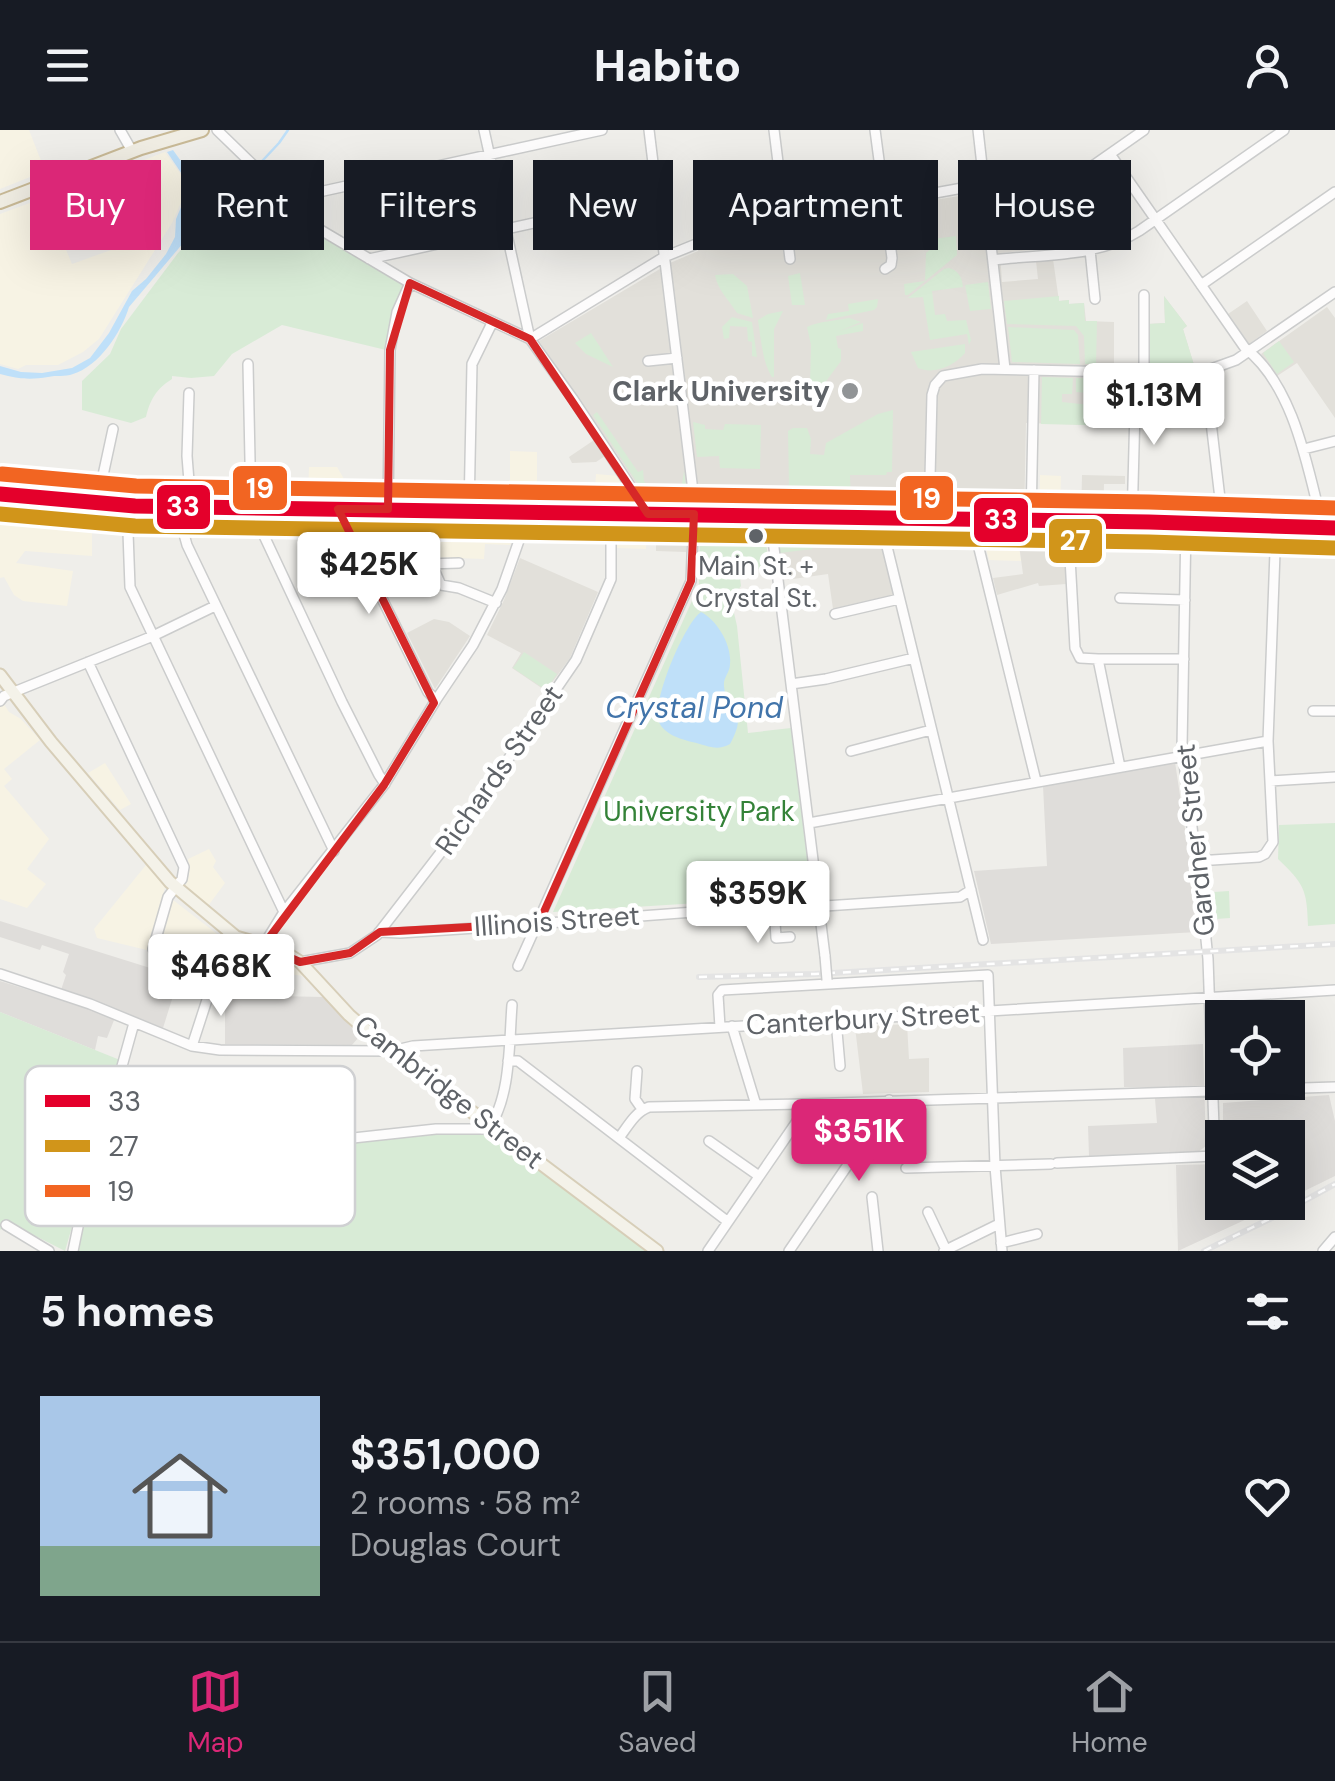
<!DOCTYPE html>
<html lang="en">
<head>
<meta charset="utf-8">
<style>
	body { margin:0; font-family:"DM Sans",sans-serif; background:#242831; color:#f1f3f6; height:100vh; display:flex; flex-direction:column; font-size:38px; white-space:nowrap }
	* { box-sizing:border-box; margin:0 }
	p { font-size:32px; color:#9ea1a6 }
	.icon { flex:none; width:55px; height:55px; fill:none; stroke:currentColor; stroke-width:2; stroke-linecap:round; stroke-linejoin:round }
	.map { position:relative; height:1121px; overflow:hidden }
	.panel { display:flex; flex-direction:column; background:#171b24; flex:1 }
	.panel>* { flex:none }
	.guide { position:absolute; left:30px; top:30px; width:1275px; height:90px; display:flex; gap:20px }
	.controls { position:absolute; left:1205px; top:870px; display:grid; gap:20px }
	.controls a { display:grid; place-items:center; width:100px; height:100px; border-radius:0px; background:#171b24; box-shadow:0 10px 40px #0002; font-size:50px }
	.price { position:absolute; translate:-50% -85px; padding:0 22px; border-radius:10px; background:#fff; color:#222; font-size:32px; line-height:65px; filter:drop-shadow(0 2px 5px #0008) }
	.price::after { content:''; position:absolute; left:50%; top:60px; width:30px; height:22px; margin-left:-15px; background:inherit; clip-path:polygon(0 0,100% 0,50% 100%) }
	.price.on { background:#db2777; color:#fff }
	ul { padding:0; list-style:none }
	li { display:flex; align-items:center; gap:30px; height:250px; padding:0 40px }
	li span { display:grid; place-items:center; flex:none; width:280px; height:200px; border-radius:0px; color:#555 }
	li>.icon { margin-inline-start:auto }
	span .icon { width:120px; height:120px; fill:#fffc; stroke-width:1 }
	li b { font-size:42px }
	h2 { display:flex; justify-content:space-between; align-items:center; height:120px; padding:0 40px; font-size:42px }
	.tag { padding:0 35px; border-radius:0px; background:#171b24; box-shadow:0 10px 40px #0002; font-size:35px; line-height:90px }
	.tag.on { background:#db2777; color:#fff }
	header { display:flex; justify-content:space-between; align-items:center; height:130px; padding:0 40px; background:#171b24; font-size:45px; font-weight:800 }
	.menu { display:flex; justify-content:space-around; align-items:center; height:140px; border-top:2px solid #363941; background:#171b24; font-size:28px; color:#9ea1a6 }
	.menu a { display:grid; justify-items:center; gap:5px }
	.menu .on { color:#db2777 }
	.map>svg:first-child { display:block }
	.commercial { fill:#f7f3e4 }
	.industrial { fill:#dfddda }
	.education { fill:#e2e0da }
	.green { fill:#d8ebd6 }
	.water { fill:#bfe0f9 }
	.lines { fill:none; stroke-linecap:round; stroke-linejoin:round }
	.stream { stroke:#bfe0f9; stroke-width:2.5 }
	.minor-casing { stroke:#cbcccc; stroke-width:12 }
	.major-casing { stroke:#d7ceb8; stroke-width:15 }
	.highway-casing { stroke:#c8b996; stroke-width:16 }
	.minor { stroke:#fdfcfc; stroke-width:9 }
	.major { stroke:#f4f2e9; stroke-width:11 }
	.highway { stroke:#f0ede3; stroke-width:12 }
	.rail-casing { stroke:#e4e4e4; stroke-width:6 }
	.rail { stroke:#fff; stroke-width:2.5; stroke-dasharray:8; stroke-linecap:butt }
	.minor-bridge-casing { stroke:#cbcccc; stroke-width:12; stroke-linecap:butt }
	.minor-bridge { stroke:#fdfcfc; stroke-width:9 }
	.bus-1-casing { stroke:#fff; stroke-width:22 }
	.bus-2-casing { stroke:#fff; stroke-width:22 }
	.bus-3-casing { stroke:#fff; stroke-width:22 }
	.bus-1 { stroke:#e4002b; stroke-width:15 }
	.bus-2 { stroke:#d1951a; stroke-width:15 }
	.bus-3 { stroke:#f26522; stroke-width:15 }
	.marked { fill:none; stroke:#d62828; stroke-width:8; stroke-linejoin:round }
	.poi-dot { fill:#919496; stroke:#fff; stroke-width:4 }
	.bus-dot { fill:#5f6368; stroke:#fff; stroke-width:4 }
	.labels { text-anchor:middle; dominant-baseline:central; stroke-width:9; stroke-linejoin:round; paint-order:stroke }
	.bus-label { font-size:26px; fill:#5f6368; stroke:#fff }
	.poi-label { font-size:28px; font-weight:bold; fill:#5f6368; stroke:#fff; text-anchor:end }
	.street-label { font-size:28px; fill:#5f6368; stroke:#fff }
	.park-label { font-size:28px; fill:#348238; stroke:#fff }
	.water-label { font-size:30px; font-style:italic; fill:#4174aa; stroke:#fff }
	.key { fill:#fff; stroke:#cfd0d2; stroke-width:2.5 }
	.key-label { font-size:28px; fill:#5f6368 }
	.line-badge { stroke:#fff; stroke-width:4 }
	.badge-label { font-size:28px; text-anchor:middle; font-weight:bold; fill:#fff }
</style>
</head>
<body>
<header><svg class="icon" aria-label="menu" viewBox="0 0 24 24"><path d="M4 6h16M4 12h16M4 18h16"/></svg>Habito<svg class="icon" aria-label="person" viewBox="0 0 24 24"><circle cx="12" cy="8" r="4"/><path d="M4 21q1-7 8-7t8 7"/></svg></header>
<div class="map">
<svg width="1335" height="1121" viewBox="0 0 1335 1121">
	<rect width="100%" height="100%" fill="#efeeea"/>
	<path class="commercial" d="M0 0H29L45 41 0 59Z
		M165 22 184 49 186 57 182 70 172 93 99 209 83 222 58 235H26L18 239 0 234V84L78 55 87 79 54 91 72 134 111 120 86 52Z
		M510 321 537 322V371H475V353H510Z
		M309 337H337L343 347 346 369 308 368Z
		M596 344 619 346 633 367V374H594Z
		M1040 345 1061 346 1060 382 1039 381Z
		M0 372 92 381V426L25 421 16 433 73 441 67 476 23 471 14 465 4 447 0 448Z
		M352 388 519 389 520 390 510 415 485 414 484 429 396 426 395 430H371Z
		M616 391 647 392 646 419 615 418Z
		M981 399 1017 400 1021 431 989 430Z
		M0 568 9 582 21 589 40 610 4 639 12 649 4 656 49 709 27 739 46 754 27 778 0 769Z
		M105 633 131 674 120 680 88 643Z
		M209 719 216 731 213 737 225 753 208 776 184 755 189 745 188 729Z
		M146 735 165 757 151 821 97 808 94 799Z
		M173 770 221 807 211 834 158 822Z
		M230 814 282 830 291 834 304 846 243 838 225 832Z"/>
	<path class="industrial" d="M1175 632 1191 739 1197 802 991 814 974 741 1047 736 1043 656Z
		M0 791 179 847 163 898 118 880 107 908 98 906 95 920 0 882V851L58 869 66 845 63 842 69 824 42 815 40 820 0 807Z
		M225 865 323 867 356 902 358 908 352 915 225 914Z
		M1203 914 1206 1016 1198 1022 1089 1026 1088 996 1157 993 1154 957H1124L1123 918Z
		M1329 965 1335 991V1046L1288 1069V1008L1223 1007V973Z
		M1222 1034V1072L1281 1073 1178 1121 1176 1035Z"/>
	<path class="education" d="M915 37 921 72 992 61 996 89 1027 85 1032 120 1000 123 1002 152 1038 149 1036 131 1053 129 1059 171 1069 170V174L1084 173 1086 191 1114 192V234L1148 235V194L1165 193 1164 166 1187 196 1183 199 1194 235 1167 236 1171 272H1141V249H1127L1126 296 1026 293 1024 390H1081L1082 345 1125 346V354H1104L1103 393H1062L1066 454 1039 456 1038 453 997 465 993 448 1023 444 1017 400H1023L1022 383 879 380 897 464 833 479 828 444 779 451 769 378 687 374 686 422 656 421V393L650 374 614 320 596 332 572 333 569 327 603 304 539 211 670 133 698 121 693 79 709 77 713 115 733 106 890 81 886 41Z
		M1247 171 1267 201 1249 214 1228 184Z
		M1327 177 1335 188V288L1297 233 1277 246 1261 224Z
		M520 428 598 462 570 528 546 561 512 538 521 523 487 505 504 470Z
		M434 489 449 492 470 506 435 559 407 503Z
		M907 894 909 929 929 928V962L863 964 855 897Z"/>
	<path class="green" d="M916 41 918 60 891 65 887 45Z
		M256 45 319 105 403 154 386 220 282 195 232 224 214 246 191 248 172 246V249C156 259 150 270 146 287L131 293 82 280V251L110 224 121 199 178 123Z
		M956 106 957 125 908 165H905L904 154 925 151 926 123 932 118 933 109Z
		M949 138C959 141 962 147 963 157L932 161 935 185 945 184 947 191 966 190 971 210 969 215 967 204 930 210 923 167 908 168 944 139Z
		M800 143 805 175H792L788 146Z
		M733 144 747 156 753 188 737 183C729 170 717 159 715 145Z
		M988 152 991 179 970 181 965 155Z
		M1059 166V171L1069 170V174L1084 173 1085 191H1097L1096 234H1085L1084 206 1076 196 1007 194 1004 171Z
		M1164 166 1187 196 1183 199 1194 235 1148 236V194L1165 193Z
		M878 169 877 177 874 180 826 190 828 184 849 181 848 174Z
		M783 181 774 199V247H772C762 231 761 209 758 190L768 184Z
		M732 187 752 192 757 227 752 226V212L748 211 747 197 730 196 729 208 724 209 722 197Z
		M849 188 861 192 840 201 863 193V201L836 206 838 218 841 219V231L824 254H810L811 215 807 197C819 191 836 191 849 188Z
		M1008 197 1074 200 1078 205 1080 234 1012 232Z
		M591 203 613 237 586 224 575 213Z
		M1279 211 1294 232 1277 244 1263 223Z
		M965 214V223C954 236 934 245 918 238L911 222Z
		M1042 247 1073 248 1072 264H1062V272L1089 275 1090 263 1076 262V248L1127 249 1126 296 1041 294Z
		M1141 249 1169 250 1171 272H1141Z
		M893 280 892 342H887L886 345H850L851 375H830L827 370 809 369 804 374 783 375 784 356 789 355 788 301 793 298H807L811 309 810 324 824 325 826 313 878 284Z
		M597 282 638 342 643 340 644 351 655 368 675 367 674 356 682 354 684 341 689 374H651L593 285Z
		M693 292 705 295V299L723 300 725 294 761 295 760 339 720 338 719 326 697 327Z
		M700 394 763 395 770 438 739 440 741 456 735 464 732 474 737 496 748 603 791 598 812 766 553 782 699 455Z
		M783 395 813 396 810 397 815 400 812 402V419L780 423 777 396Z
		M524 522 557 544 546 560 513 538Z
		M1335 693V794L1308 796C1307 759 1304 754 1278 729L1279 695Z
		M1229 761 1230 788 1216 789 1214 762Z
		M0 882 120 930 65 1121 8 1092 0 1100Z
		M443 1004 494 1005 647 1121H77L83 1093 89 1084 121 1057 163 1034 225 1025Z"/>
	<path class="water" d="M173 20 186 38H189L195 33C195 41 196 51 194 59 190 74 181 83 181 99L215 74 248 40 254 46 190 105 129 177C121 203 99 236 73 244 65 247 56 245 48 247 30 250 18 249 0 244V236L21 242 42 243 72 238 90 228 109 203 132 161 146 149 166 124 175 107 176 89 187 63 188 53 167 22Z
		M701 482C717 490 732 515 730 534 730 543 723 547 724 556 726 582 750 578 730 614 716 622 707 615 692 612 680 609 664 604 659 592 651 573 684 494 701 482Z"/>
	<g class="lines">
		<path class="stream" d="M250 44 279 13 288 0"/>
		<g class="minor-casing">
			<path id="minor" d="M120 0 132 21
				M217 0 319 99 410 153 530 209 573 269 643 375 645 384
				M484 0 530 209 664 127 731 100 979 55 1084 42 1144 0
				M774 0 790 129
				M875 0 892 128 891 135 885 139
				M978 0 1005 239
				M1110 24 1245 218C1293 255 1307 334 1321 390L1320 398
				M287 69 602 0
				M1090 120 1095 169
				M369 129 657 66
				M993 130C1041 124 1097 128 1139 101L1284 0
				M1201 155 1335 62
				M648 231 677 228
				M248 234 251 378 342 572 379 645 385 654
				M1205 241 1223 394
				M1144 242V165
				M189 263 187 326 191 377
				M1304 319 1335 311
				M97 373 113 299
				M127 375 130 457 284 782
				M185 377 182 397 187 415 334 721
				M338 379 428 562 436 570
				M388 379 390 220 397 182 410 153
				M469 381 472 234 492 193
				M770 386 825 826
				M880 388 983 810
				M929 389 932 265 935 255 943 246 982 239 1169 243 1211 239 1236 230 1335 162
				M972 390 1036 651
				M1031 391 1034 240
				M1068 392 1075 518 1080 528 1098 529 1120 637
				M1132 393 1136 242
				M432 435 441 455 459 458 496 473
				M366 436 459 433
				M1120 468 1185 470
				M835 484 899 469
				M1098 529H1184
				M88 532 184 737 182 749 168 767 153 819
				M791 554 826 549 914 528
				M0 571 4 566 153 506 215 476
				M1313 581H1335
				M851 621 931 600
				M1270 651 1335 647
				M809 693 1268 611
				M1197 731 1259 727 1265 724 1273 712 1268 611 1276 395
				M774 776 776 808 790 807
				M379 802 400 803 521 795 813 773 825 776 960 767 971 760
				M263 816 284 782 384 655 436 570 473 515 502 459 529 382
				M300 832 350 823 377 805 472 682 576 530 611 449V383
				M518 836 691 451 694 379 692 353 649 0
				M0 844 90 874 192 916 220 920 392 921 413 916 1335 860
				M836 890 840 936
				M732 896 756 975
				M720 897 718 865 722 860 988 845 995 1036 1002 1121
				M192 916 229 802
				M508 931H518L727 1091
				M637 941 635 969 642 979
				M619 1008C628 996 635 982 649 977L804 974 1335 957
				M709 1011 759 1046
				M1057 1033 1215 1026 1208 829 1199 741 1195 721 1182 617 1186 394
				M906 1038 1051 1034
				M872 1067 878 1121
				M928 1082 946 1120
				M80 1087C106 1062 132 1039 168 1028L436 999H488C511 968 509 913 512 875
				M6 1095 49 1121
				M1001 1113 1037 1104
				M73 1121 80 1087 134 893
				M708 1121 804 981V974
				M789 1121 888 976 889 970
				M944 1121 999 1094
				M1323 1121 1335 1107"/>
		</g>
		<g class="major-casing">
			<path id="major" d="M0 364 135 376 1149 392 1335 398
				M0 545 51 612 170 752 236 807 281 820 300 832 349 885 383 915 657 1121"/>
		</g>
		<g class="highway-casing">
			<path id="highway" d="M0 72 141 18 202 0"/>
		</g>
		<use href="#minor" class="minor"/>
		<use href="#major" class="major"/>
		<use href="#highway" class="highway"/>
		<g class="rail-casing">
			<path id="rail" d="M699 847 815 844 1335 814
				M1204 1121 1282 1083 1335 1054"/>
		</g>
		<use href="#rail" class="rail"/>
		<g class="minor-bridge-casing">
			<path id="minor-bridge" d="M825 826 827 850"/>
		</g>
		<use href="#minor-bridge" class="minor-bridge"/>
		<g class="bus-1-casing">
			<path id="bus-1" d="M0 364 135 376 1149 392 1335 398"/>
		</g>
		<g class="bus-2-casing">
			<path id="bus-2" d="M0 384 135 396 1149 412 1334 418"/>
		</g>
		<g class="bus-3-casing">
			<path id="bus-3" d="M2 344 136 356 1149 372 1335 378"/>
		</g>
		<use href="#bus-1" class="bus-1"/>
		<use href="#bus-2" class="bus-2"/>
		<use href="#bus-3" class="bus-3"/>
	</g>
	<path class="marked" d="M410 153 530 209 648 384H694L691 451 539 793 380 802 350 823 300 832 263 816 384 655 434 573 338 379H388L390 220Z"/>
	<circle class="poi-dot" cx="850" cy="261" r="10"/>
	<circle class="bus-dot" cx="756" cy="406" r="9"/>
	<g class="labels">
		<g class="bus-label">
			<text x="756" y="436">Main St. +<tspan x="756" dy="32">Crystal St.</tspan></text>
		</g>
		<g class="poi-label">
			<text x="830" y="261">Clark University</text>
		</g>
		<g class="street-label">
			<text transform="translate(499 640) rotate(-55)">Richards Street</text>
			<text transform="translate(1195 710) rotate(-96)">Gardner Street</text>
			<text transform="translate(557 791) rotate(-4)">Illinois Street</text>
			<text transform="translate(863 889) rotate(-3)">Canterbury Street</text>
			<text transform="translate(449 962) rotate(38)">Cambridge Street</text>
		</g>
		<g class="park-label">
			<text x="699" y="681">University Park</text>
		</g>
		<g class="water-label">
			<text x="694" y="577">Crystal Pond</text>
		</g>
	</g>
	<rect x="25" y="936" width="330" height="160" rx="15" class="key"/>
	<rect x="45" y="965" width="45" height="12" fill="#e4002b"/>
	<rect x="45" y="1010" width="45" height="12" fill="#d1951a"/>
	<rect x="45" y="1055" width="45" height="12" fill="#f26522"/>
	<g class="key-label">
		<text x="108" y="981">33</text>
		<text x="108" y="1026">27</text>
		<text x="108" y="1071">19</text>
	</g>
	<g class="line-badge">
		<rect x="231" y="334" width="58" height="48" rx="10" fill="#f26522"/>
		<rect x="898" y="344" width="57" height="48" rx="10" fill="#f26522"/>
		<rect x="155" y="353" width="57" height="48" rx="10" fill="#e4002b"/>
		<rect x="972" y="366" width="58" height="48" rx="10" fill="#e4002b"/>
		<rect x="1047" y="387" width="57" height="48" rx="10" fill="#d1951a"/>
	</g>
	<g class="badge-label">
		<text x="260" y="368">19</text>
		<text x="927" y="378">19</text>
		<text x="183" y="386">33</text>
		<text x="1001" y="399">33</text>
		<text x="1075" y="420">27</text>
	</g>
</svg>
<div class="controls">
<a><svg class="icon" aria-label="locate" viewBox="0 0 24 24"><circle cx="12" cy="12" r="6"/><path d="M12 2v4M12 18v4M2 12h4M18 12h4"/></svg></a>
<a><svg class="icon" aria-label="layers" viewBox="0 0 24 24"><path d="M12 4l9 5-9 5-9-5zM3 14l9 5 9-5"/></svg></a>
</div>
<b class="price" style="left:1154px;top:318px">$1.13M</b>
<b class="price" style="left:369px;top:487px">$425K</b>
<b class="price" style="left:758px;top:816px">$359K</b>
<b class="price" style="left:221px;top:889px">$468K</b>
<b class="price on" style="left:859px;top:1054px">$351K</b>
<div class="guide">
<a class="tag on">Buy</a>
<a class="tag">Rent</a>
<a class="tag">Filters</a>
<a class="tag">New</a>
<a class="tag">Apartment</a>
<a class="tag">House</a>
</div>
</div>
<section class="panel">
<h2>5 homes<svg class="icon" aria-label="filters" viewBox="0 0 24 24"><path d="M4 7h16M4 17h16"/><circle cx="9" cy="7" r="2"/><circle cx="15" cy="17" r="2"/></svg></h2>
<ul>
<li><span style="background:linear-gradient(#a9c7e8 75%,#7fa58c 0)"><svg class="icon" aria-label="home" viewBox="0 0 24 24"><path d="M3 11l9-7 9 7M6 9v11h12V9"/></svg></span><div><b>$351,000</b><p>2 rooms · 58 m²</p><p>Douglas Court</p></div><svg class="icon" aria-label="heart" viewBox="0 0 24 24"><path d="M12 20l-8-8c-3-5 5-10 8-4 3-6 11-1 8 4z"/></svg></li>
</ul>
</section>
<nav class="menu">
<a class="on"><svg class="icon" aria-label="map" viewBox="0 0 24 24"><path d="M3 6l6-2 6 2 6-2v14l-6 2-6-2-6 2zM9 4v14M15 6v14"/></svg>Map</a>
<a><svg class="icon" aria-label="saved" viewBox="0 0 24 24"><path d="M7 4h10v16l-5-4-5 4z"/></svg>Saved</a>
<a><svg class="icon" aria-label="home" viewBox="0 0 24 24"><path d="M3 11l9-7 9 7M6 9v11h12V9"/></svg>Home</a>
</nav>
</body>
</html>
